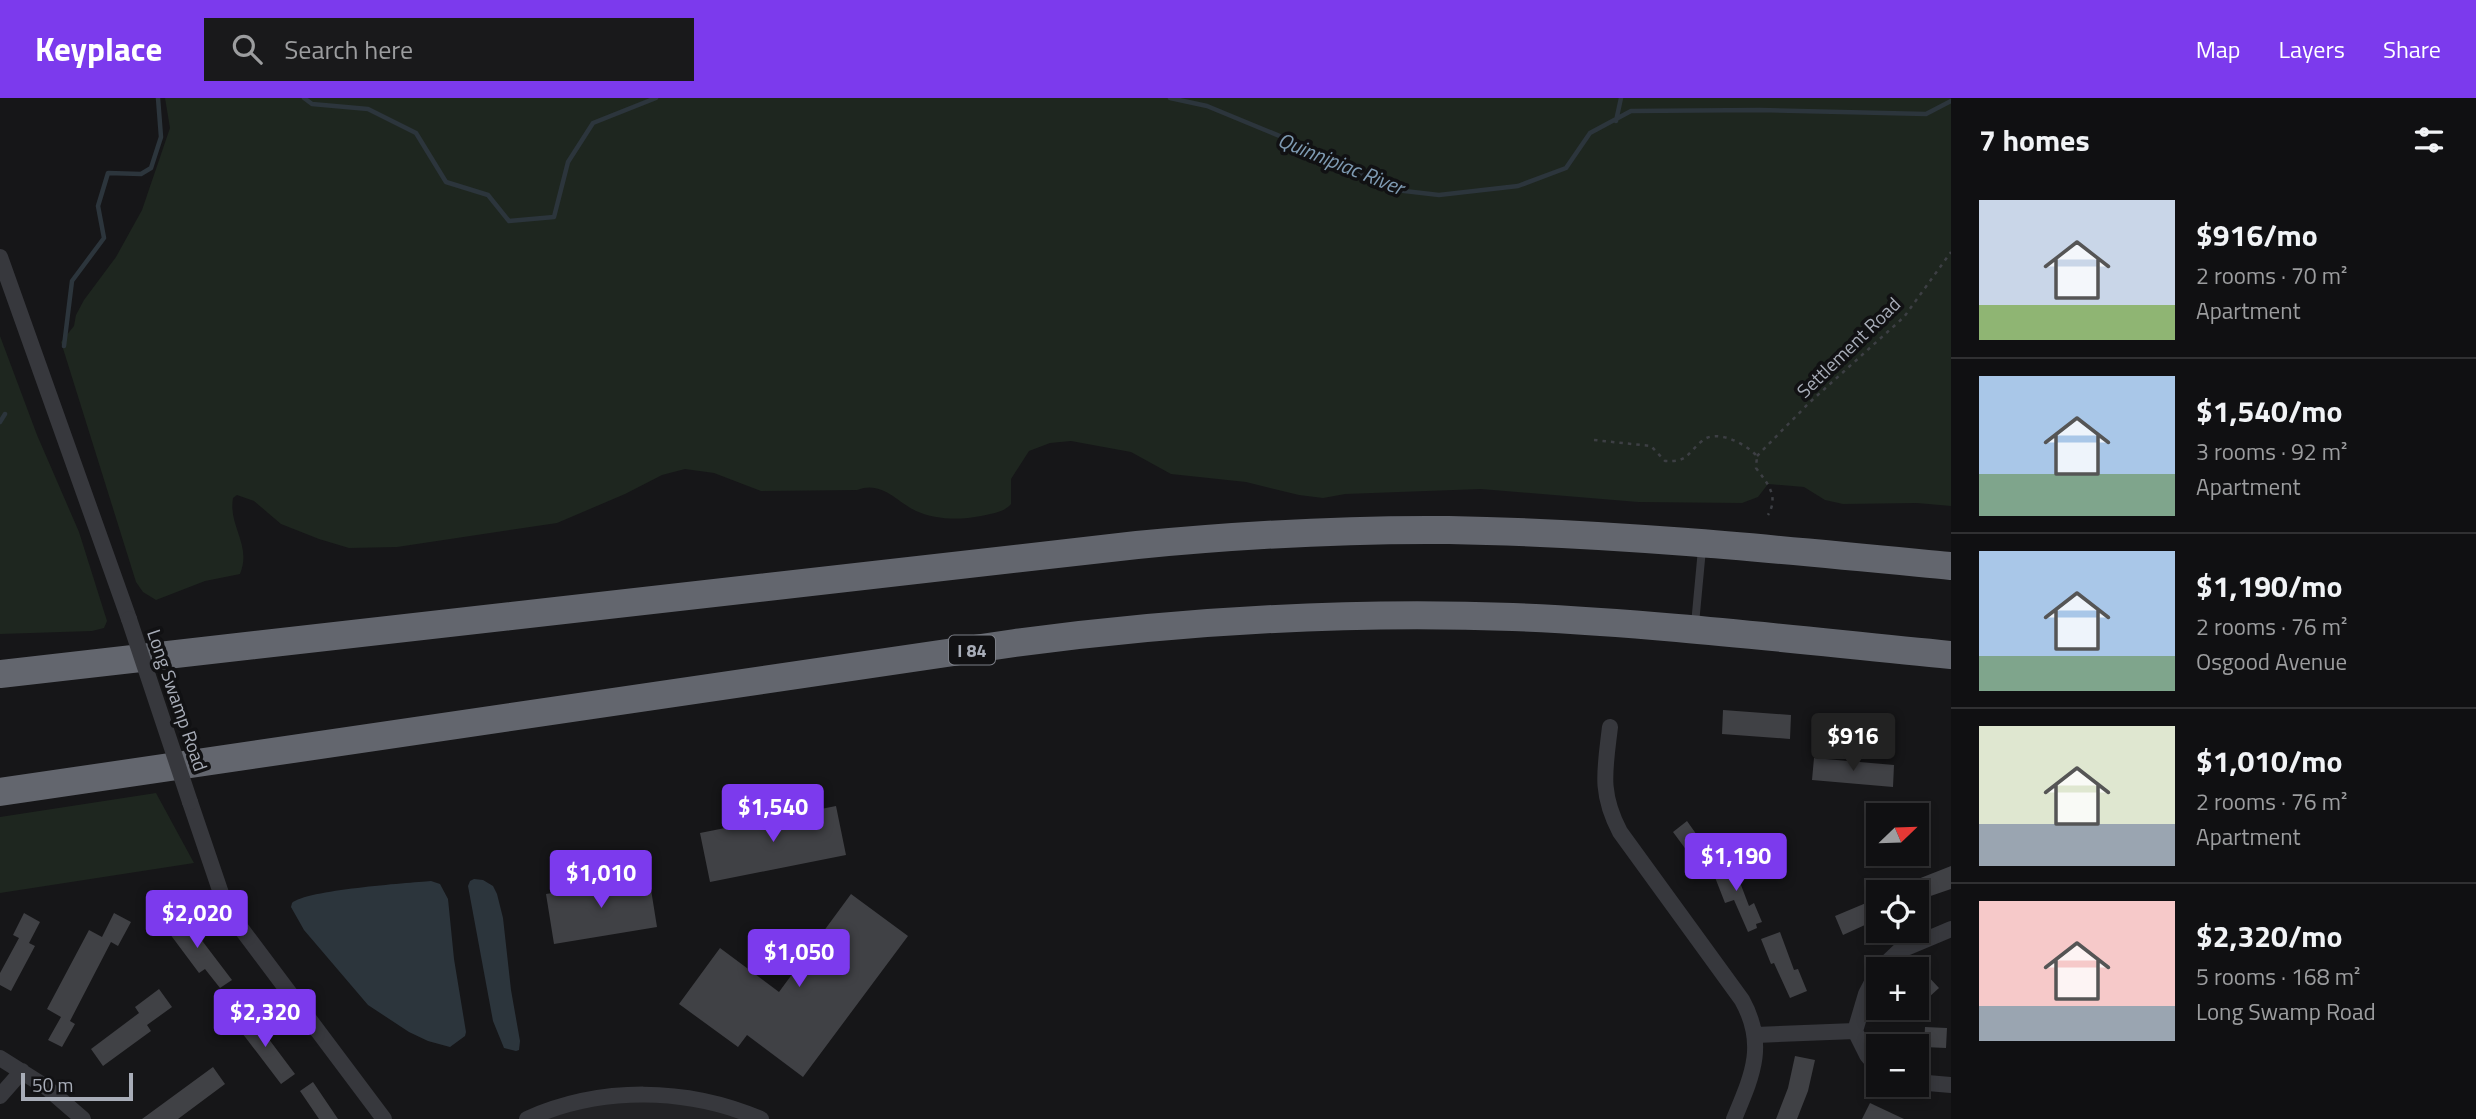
<!DOCTYPE html>
<html lang="en">
<head>
<meta charset="utf-8">
<style>
	body { margin:0; font-family:"Titillium Web",sans-serif; background:#19191b; color:#f1f3f6; height:100vh; display:flex; flex-direction:column; font-size:26px; white-space:nowrap }
	* { box-sizing:border-box; margin:0 }
	p { font-size:23px; color:#9c9d9f }
	.icon { flex:none; width:38px; height:38px; fill:none; stroke:currentColor; stroke-width:2; stroke-linecap:round; stroke-linejoin:round }
	.map { position:relative; flex:1; overflow:hidden }
	.side { display:flex; flex-direction:column; background:#101012; width:525px }
	.side>* { flex:none }
	.needle { width:46px; rotate:67deg }
	.buttons { position:absolute; left:1866px; top:705px; display:grid; gap:14px }
	.buttons a { display:grid; place-items:center; width:63px; height:63px; border-radius:0px; background:#101012; box-shadow:0 4px 10px #0003,0 0 0 2px #303032; font-size:35px }
	.scale { position:absolute; left:21px; bottom:18px; width:112px; box-sizing:border-box; padding-left:7px; border:4px solid #a8adb8; border-top:0; font-size:19px; line-height:24px; white-space:nowrap; color:#a8adb8; -webkit-text-stroke:5px #111113; paint-order:stroke }
	.price { position:absolute; translate:-50% -60px; padding:0 16px; border-radius:7px; background:#7c3aed; color:#fff; font-size:23px; line-height:46px; filter:drop-shadow(0 2px 4px #0008) }
	.price::after { content:''; position:absolute; left:50%; top:42px; width:21px; height:16px; margin-left:-10px; background:inherit; clip-path:polygon(0 0,100% 0,50% 100%) }
	.price.selected { background:#222; color:#fff }
	ul { padding:0; list-style:none }
	li { display:flex; align-items:center; gap:21px; height:175px; padding:0 28px }
	li+li { border-top:2px solid #303032 }
	li span { display:grid; place-items:center; flex:none; width:196px; height:140px; border-radius:0px; color:#555 }
	li>.icon { margin-inline-start:auto }
	span .icon { width:84px; height:84px; fill:#fffc; stroke-width:1 }
	li b { font-size:30px }
	h2 { display:flex; justify-content:space-between; align-items:center; height:84px; padding:0 28px; font-size:30px }
	header { display:flex; align-items:center; gap:42px; box-sizing:border-box; height:98px; padding:0 35px; background:#7c3aed; color:#fff }
	header strong { font-size:33px }
	nav { display:flex; gap:38px; margin-inline-start:auto; font-size:24px }
	.search { width:490px; height:63px; background:#19191b; display:flex; align-items:center; gap:18px; box-sizing:border-box; padding:0 24px; border-radius:0px; color:#9c9d9f; font-size:26px }
	main { display:flex; flex:1; min-height:0 }
	.map>svg:first-child { display:block }
	.built { fill:#222225 }
	.green { fill:#1e261f }
	.water { fill:#2c353c }
	.lines { fill:none; stroke-linecap:round; stroke-linejoin:round }
	.stream { stroke:#2c353c; stroke-width:4.5 }
	.building { fill:#404145 }
	.path { stroke:#3d3f44; stroke-width:2.5; stroke-dasharray:3.5 5; stroke-linecap:butt }
	.service { stroke:#37383d; stroke-width:8 }
	.minor { stroke:#37383d; stroke-width:16 }
	.motorway { stroke:#63666e; stroke-width:28 }
	.minor-bridge { stroke:#37383d; stroke-width:16 }
	.labels { text-anchor:middle; dominant-baseline:central; stroke-width:7; stroke-linejoin:round; paint-order:stroke }
	.shield { fill:#111113; stroke:#7b7e86; stroke-width:2 }
	.shield-label { font-size:18px; font-weight:bold; fill:#a8adb8 }
	.street-label { font-size:19px; fill:#a8adb8; stroke:#111113 }
	.water-label { font-size:21px; font-style:italic; fill:#7f9bb3; stroke:#111113 }
</style>
</head>
<body>
<header>
<strong>Keyplace</strong>
<div class="search"><svg class="icon" aria-label="search" viewBox="0 0 24 24"><circle cx="10" cy="10" r="6"/><path d="M15 15l6 6"/></svg>Search here</div>
<nav><a>Map</a><a>Layers</a><a>Share</a></nav>
</header>
<main>
<div class="map">
<svg width="1951" height="1021" viewBox="0 0 1951 1021">
	<rect width="100%" height="100%" fill="#161618"/>
	<path class="built" d="M634 996 761 1021H527Z"/>
	<path class="green" d="M165 0H1951V408L1917 405 1843 406 1825 402 1804 389 1768 386 1758 399 1742 405 1638 404 1481 391 1345 396 1323 400 1299 397 1246 384 1171 376 1131 354 1071 343 1050 345 1029 353 1011 381V406C1003 415 993 415 981 418 960 422 936 422 916 413 897 404 882 382 857 392L761 393 714 375 685 371 662 377 625 396 557 425 397 449 349 450 319 441 281 426 254 403 237 397 233 400C228 428 252 447 240 476L205 483 156 502 143 494 136 484 61 244 74 228 76 217 84 202 116 159 142 112 170 30Z
		M0 238 37 337 79 434 107 523 104 530 92 533 0 536Z
		M156 695 194 765 0 795V719Z"/>
	<path class="water" d="M474 781 483 782 493 788 497 796 503 820 511 892 520 943 519 952 516 953 504 950 493 923 468 788 470 783Z
		M431 783 440 786 448 801 454 861 466 934 465 938 450 949 428 943 409 934 368 907 304 832 291 809 292 805C306 792 407 785 431 783Z"/>
	<g class="lines">
		<path class="stream" d="M304 0 312 6 368 11 416 35 446 84 488 97 509 123 554 119 568 64 593 25 656 0
			M1170 0 1207 8 1311 51 1396 92 1439 97 1518 88 1566 70 1590 35 1631 13 1760 12 1926 16 1951 3
			M1616 23 1621 0
			M64 248 72 183 104 140 98 108 108 75 141 76 151 70 161 39 158 0
			M0 324 5 316"/>
	</g>
	<path class="building" d="M1723 612 1791 617 1790 641 1722 636Z
		M1814 660 1894 667 1893 689 1812 682Z
		M836 708 846 757 710 784 700 735Z
		M1687 723 1704 747 1690 757 1673 734Z
		M1731 761 1749 808 1754 805 1762 824 1756 826 1757 830 1748 834 1734 802 1725 805 1711 769Z
		M1951 768V791L1916 803V794H1885Z
		M649 779 657 829 554 846 546 796Z
		M851 796 908 838 803 979 747 937 738 949 679 906 720 850 779 894Z
		M1878 800V821L1843 837 1835 818Z
		M24 815 40 824 29 845 35 848 11 893 0 887V875L19 840 13 837Z
		M114 815 131 824 118 848 111 844 70 923 75 926 62 949 48 942 61 919 47 911 89 832 102 839Z
		M181 815 232 882 220 890 205 871 199 875 164 828Z
		M1780 834 1794 872 1798 871 1807 893 1790 900 1774 865 1771 866 1761 841Z
		M1925 875 1939 890 1916 911V883Z
		M159 891 172 909 147 927 151 933 103 968 91 951 139 915 135 909Z
		M250 916 295 976 281 986 236 927Z
		M1925 929 1947 930 1946 950 1924 949Z
		M1795 958 1815 962 1808 993 1797 1021H1776L1788 990Z
		M213 969 225 986 178 1021H142Z
		M313 984 338 1021H319L300 993Z
		M1870 1005 1904 1021H1862Z"/>
	<g class="lines">
		<path class="path" d="M1594 342 1651 348 1665 363C1689 364 1686 356 1702 343 1716 330 1746 346 1757 358L1756 370C1768 386 1779 398 1768 417
			M1757 358 1809 305 1904 219 1951 154"/>
		<path class="service" d="M1695 526 1702 451"/>
		<path class="minor" d="M0 159 129 521
			M1610 629C1605 672 1599 694 1620 734L1742 902C1767 947 1752 978 1734 1021
			M190 704 223 801 234 821 384 1021
			M1879 872 1899 853 1951 831
			M1878 873 1866 896 1855 933 1867 957 1878 970
			M1756 937 1855 933
			M0 960 46 989 83 1021
			M1916 984 1951 987
			M0 998 22 973
			M527 1021C601 988 686 989 761 1021"/>
		<path class="motorway" d="M0 576 1137 447C1241 437 1345 431 1449 432 1617 435 1784 452 1951 468
			M0 694 1015 545C1180 523 1346 513 1513 519 1659 525 1805 543 1951 557"/>
		<path class="minor-bridge" d="M129 521 190 704"/>
	</g>
	<g class="labels">
		<rect class="shield" x="949" y="537.5" width="46" height="29" rx="5"/>
		<g class="shield-label">
			<text x="972" y="552">I 84</text>
		</g>
		<g class="street-label">
			<text transform="translate(1848 249) rotate(-44)">Settlement Road</text>
			<text transform="translate(178 602) rotate(71)">Long Swamp Road</text>
		</g>
		<g class="water-label">
			<text transform="translate(1341 65) rotate(22)">Quinnipiac River</text>
		</g>
	</g>
</svg>
<div class="buttons">
<a><svg class="needle" viewBox="-14 -14 28 28"><path d="M0-13l5 13h-10z" fill="#e53935"/><path d="M0 13l5-13h-10z" fill="#9c9d9f"/></svg></a>
<a><svg class="icon" aria-label="locate" viewBox="0 0 24 24"><circle cx="12" cy="12" r="6"/><path d="M12 2v4M12 18v4M2 12h4M18 12h4"/></svg></a>
<a>+</a>
<a>−</a>
</div>
<div class="scale">50 m</div>
<b class="price selected" style="left:1853px;top:675px">$916</b>
<b class="price" style="left:773px;top:746px">$1,540</b>
<b class="price" style="left:1736px;top:795px">$1,190</b>
<b class="price" style="left:601px;top:812px">$1,010</b>
<b class="price" style="left:197px;top:852px">$2,020</b>
<b class="price" style="left:799px;top:891px">$1,050</b>
<b class="price" style="left:265px;top:951px">$2,320</b>
</div>
<section class="side">
<h2>7 homes<svg class="icon" aria-label="filters" viewBox="0 0 24 24"><path d="M4 7h16M4 17h16"/><circle cx="9" cy="7" r="2"/><circle cx="15" cy="17" r="2"/></svg></h2>
<ul>
<li><span style="background:linear-gradient(#c9d6e8 75%,#8fb573 0)"><svg class="icon" aria-label="home" viewBox="0 0 24 24"><path d="M3 11l9-7 9 7M6 9v11h12V9"/></svg></span><div><b>$916/mo</b><p>2 rooms · 70 m²</p><p>Apartment</p></div></li>
<li><span style="background:linear-gradient(#a9c7e8 70%,#7fa58c 0)"><svg class="icon" aria-label="home" viewBox="0 0 24 24"><path d="M3 11l9-7 9 7M6 9v11h12V9"/></svg></span><div><b>$1,540/mo</b><p>3 rooms · 92 m²</p><p>Apartment</p></div></li>
<li><span style="background:linear-gradient(#a9c7e8 75%,#7fa58c 0)"><svg class="icon" aria-label="home" viewBox="0 0 24 24"><path d="M3 11l9-7 9 7M6 9v11h12V9"/></svg></span><div><b>$1,190/mo</b><p>2 rooms · 76 m²</p><p>Osgood Avenue</p></div></li>
<li><span style="background:linear-gradient(#dfe7d0 70%,#9aa5b1 0)"><svg class="icon" aria-label="home" viewBox="0 0 24 24"><path d="M3 11l9-7 9 7M6 9v11h12V9"/></svg></span><div><b>$1,010/mo</b><p>2 rooms · 76 m²</p><p>Apartment</p></div></li>
<li><span style="background:linear-gradient(#f6c9c9 75%,#9aa5b1 0)"><svg class="icon" aria-label="home" viewBox="0 0 24 24"><path d="M3 11l9-7 9 7M6 9v11h12V9"/></svg></span><div><b>$2,320/mo</b><p>5 rooms · 168 m²</p><p>Long Swamp Road</p></div></li>
</ul>
</section>
</main>
</body>
</html>
